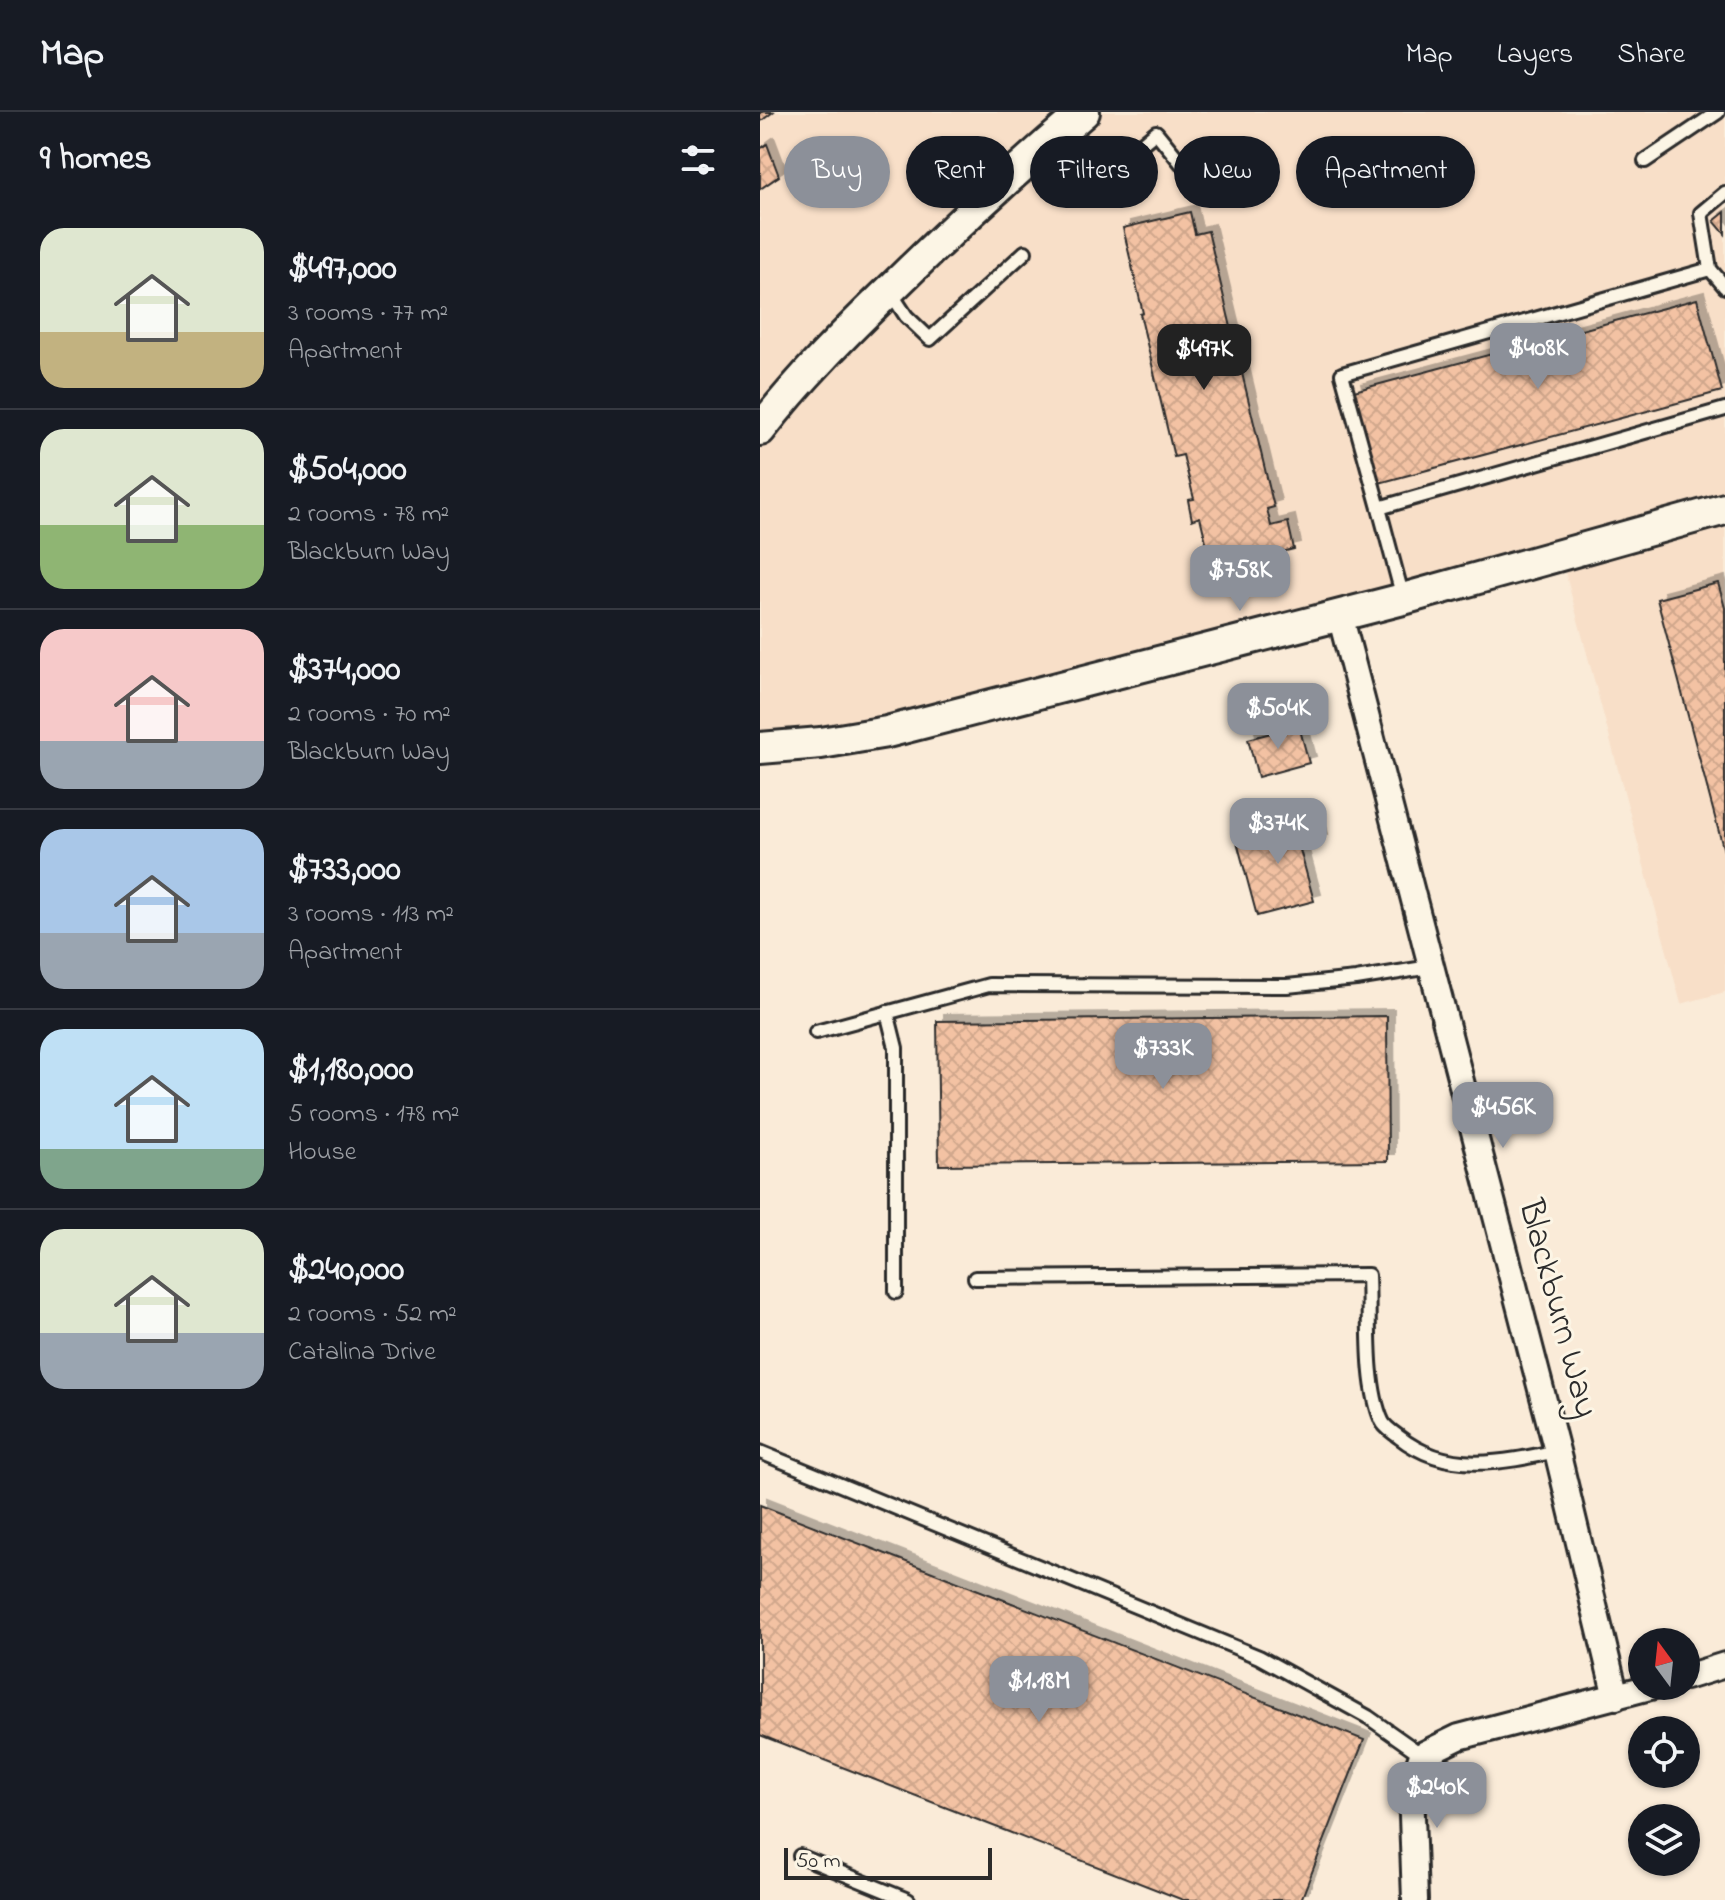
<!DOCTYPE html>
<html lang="en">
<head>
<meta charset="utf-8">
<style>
	body { margin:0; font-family:"Indie Flower",sans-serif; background:#242831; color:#f1f3f6; height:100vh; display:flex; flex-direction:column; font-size:30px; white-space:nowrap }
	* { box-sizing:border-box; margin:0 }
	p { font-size:26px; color:#9ea1a6 }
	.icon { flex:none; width:44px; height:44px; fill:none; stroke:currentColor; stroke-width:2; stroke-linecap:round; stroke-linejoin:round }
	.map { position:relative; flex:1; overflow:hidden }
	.drawer { display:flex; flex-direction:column; background:#171b24; width:760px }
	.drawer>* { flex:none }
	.hud { position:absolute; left:24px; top:24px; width:760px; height:72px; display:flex; gap:16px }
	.needle { width:52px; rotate:345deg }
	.fabs { position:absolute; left:868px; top:1516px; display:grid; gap:16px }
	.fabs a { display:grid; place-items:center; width:72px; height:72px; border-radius:50%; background:#171b24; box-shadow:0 2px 6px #0004; font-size:40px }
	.scale { position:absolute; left:24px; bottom:20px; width:208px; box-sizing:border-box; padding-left:8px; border:4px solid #2b2b2b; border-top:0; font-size:22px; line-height:28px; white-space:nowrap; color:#2b2b2b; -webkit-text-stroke:6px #fcf5e5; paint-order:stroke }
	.price { position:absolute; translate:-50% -68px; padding:0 18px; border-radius:16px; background:#8c9099; color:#fff; font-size:26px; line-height:52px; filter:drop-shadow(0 2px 4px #0008) }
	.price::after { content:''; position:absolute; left:50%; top:48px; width:24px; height:18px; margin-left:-12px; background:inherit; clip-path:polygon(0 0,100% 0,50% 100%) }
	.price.on { background:#222; color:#fff }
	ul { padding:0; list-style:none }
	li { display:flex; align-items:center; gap:24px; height:200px; padding:0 40px }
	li+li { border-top:2px solid #363941 }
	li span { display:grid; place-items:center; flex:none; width:224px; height:160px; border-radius:24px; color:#555 }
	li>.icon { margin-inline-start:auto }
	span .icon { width:96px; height:96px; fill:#fffc; stroke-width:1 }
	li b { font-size:34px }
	h2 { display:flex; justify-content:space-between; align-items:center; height:96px; padding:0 40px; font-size:34px }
	.chip { padding:0 28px; border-radius:36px; background:#171b24; box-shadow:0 2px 6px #0004; font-size:28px; line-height:72px }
	.chip.on { background:#8c9099; color:#fff }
	header { display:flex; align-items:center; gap:48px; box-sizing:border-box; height:112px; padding:0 40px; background:#171b24; border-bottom:2px solid #363941 }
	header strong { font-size:38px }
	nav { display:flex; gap:44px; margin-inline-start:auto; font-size:28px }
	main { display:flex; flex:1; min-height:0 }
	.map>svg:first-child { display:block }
	.built { fill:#f8dfc8 }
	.building { fill:url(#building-cross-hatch); stroke:#2b2b2b; stroke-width:2; filter:url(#shadow) }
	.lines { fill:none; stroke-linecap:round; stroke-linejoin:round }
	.service-casing { stroke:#2b2b2b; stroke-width:18 }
	.minor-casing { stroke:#2b2b2b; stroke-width:30 }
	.tertiary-casing { stroke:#2b2b2b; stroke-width:36 }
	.service { stroke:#fcf5e5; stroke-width:12 }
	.minor { stroke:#fcf5e5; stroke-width:24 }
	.tertiary { stroke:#fcf5e5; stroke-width:30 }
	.labels { text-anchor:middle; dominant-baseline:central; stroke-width:6; stroke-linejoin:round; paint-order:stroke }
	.street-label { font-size:36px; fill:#2b2b2b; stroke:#fcf5e5 }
</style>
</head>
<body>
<header>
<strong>Map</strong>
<nav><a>Map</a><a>Layers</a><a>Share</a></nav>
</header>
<main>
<section class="drawer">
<h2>9 homes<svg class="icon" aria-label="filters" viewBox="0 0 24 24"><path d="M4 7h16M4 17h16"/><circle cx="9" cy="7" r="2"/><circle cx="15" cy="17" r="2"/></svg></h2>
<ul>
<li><span style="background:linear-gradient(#dfe7d0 65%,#c2b280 0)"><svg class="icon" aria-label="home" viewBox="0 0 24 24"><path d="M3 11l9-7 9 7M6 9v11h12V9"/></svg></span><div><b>$497,000</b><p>3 rooms · 77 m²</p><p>Apartment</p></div></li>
<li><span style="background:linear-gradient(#dfe7d0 60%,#8fb573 0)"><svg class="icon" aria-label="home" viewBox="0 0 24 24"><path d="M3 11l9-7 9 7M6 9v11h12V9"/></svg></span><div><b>$504,000</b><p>2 rooms · 78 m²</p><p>Blackburn Way</p></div></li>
<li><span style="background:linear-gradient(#f6c9c9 70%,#9aa5b1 0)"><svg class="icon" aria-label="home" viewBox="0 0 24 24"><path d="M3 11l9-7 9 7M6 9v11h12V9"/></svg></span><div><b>$374,000</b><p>2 rooms · 70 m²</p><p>Blackburn Way</p></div></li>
<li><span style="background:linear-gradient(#a9c7e8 65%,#9aa5b1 0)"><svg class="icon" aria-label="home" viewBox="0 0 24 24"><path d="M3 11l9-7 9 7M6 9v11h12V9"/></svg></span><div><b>$733,000</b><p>3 rooms · 113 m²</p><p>Apartment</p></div></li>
<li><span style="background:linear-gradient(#bfe0f5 75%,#7fa58c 0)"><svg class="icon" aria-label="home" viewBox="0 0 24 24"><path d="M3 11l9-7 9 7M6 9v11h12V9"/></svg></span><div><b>$1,180,000</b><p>5 rooms · 178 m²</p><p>House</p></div></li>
<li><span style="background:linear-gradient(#dfe7d0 65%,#9aa5b1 0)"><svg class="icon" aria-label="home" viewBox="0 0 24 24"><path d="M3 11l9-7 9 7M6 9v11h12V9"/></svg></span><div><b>$240,000</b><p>2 rooms · 52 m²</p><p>Catalina Drive</p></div></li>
</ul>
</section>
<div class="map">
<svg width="965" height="1788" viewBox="0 0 965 1788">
	<defs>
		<pattern id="building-cross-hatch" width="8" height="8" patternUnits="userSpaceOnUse" patternTransform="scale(2)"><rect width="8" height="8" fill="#f3c2a3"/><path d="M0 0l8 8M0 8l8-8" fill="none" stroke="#d0a78c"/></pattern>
		<filter id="shadow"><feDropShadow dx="7" dy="-7" stdDeviation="0" flood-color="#0004"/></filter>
	</defs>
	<rect width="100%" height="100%" fill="#faebd8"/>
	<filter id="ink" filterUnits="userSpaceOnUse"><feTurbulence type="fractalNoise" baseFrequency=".0125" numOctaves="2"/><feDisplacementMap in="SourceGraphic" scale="16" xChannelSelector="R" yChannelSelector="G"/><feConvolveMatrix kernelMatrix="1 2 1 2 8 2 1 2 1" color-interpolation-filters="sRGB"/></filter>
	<g filter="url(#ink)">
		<path class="built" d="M0 0H965V880L921 892 800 441 0 643Z"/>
		<path class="building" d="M0 0H13L0 10Z
			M7 32 19 64 0 77V37Z
			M430 100 435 122 448 119 514 395 507 397 511 414 528 410 534 437 489 448 491 458 455 467 440 405 432 408 428 388 434 387 423 343 414 345 380 202 383 201 363 116Z
			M965 100V122L954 109Z
			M937 187 962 279 619 371 594 279Z
			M958 471 965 496V743L897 487Z
			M539 614 549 651 498 665 488 627Z
			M555 705 561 729 539 734 554 789 497 804 476 726Z
			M627 904 628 1049 179 1053 177 909Z
			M0 1393 604 1628 541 1788H423L0 1623Z"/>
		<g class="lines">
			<g class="service-casing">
				<path id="service" d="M366 45 396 20 439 73
					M885 49 958 0
					M950 157 941 101 965 81
					M129 178 146 204 170 227 265 140
					M619 396 582 262 950 157 965 175
					M643 486 619 396 965 297
					M127 900 136 936V1180
					M56 920 229 873 527 874 596 867 670 855
					M215 1166 608 1163C610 1205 605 1271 622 1309 625 1316 633 1320 639 1325 687 1363 742 1351 797 1339
					M0 1340 499 1545 608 1605 662 1643
					M40 1744 148 1788"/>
			</g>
			<g class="minor-casing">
				<path id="minor" d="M580 503 797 1339 856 1585
					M926 1565 965 1553
					M655 1788 651 1676 662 1643 699 1625 894 1574"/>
			</g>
			<g class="tertiary-casing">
				<path id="tertiary" d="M0 318C40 266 87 219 134 174 195 114 258 56 324 0
					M0 636 61 631 127 620 643 487 965 397"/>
			</g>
			<use href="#service" class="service"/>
			<use href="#minor" class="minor"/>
			<use href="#tertiary" class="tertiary"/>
		</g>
	</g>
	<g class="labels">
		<g class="street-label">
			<text transform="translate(797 1197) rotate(75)">Blackburn Way</text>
		</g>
	</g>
</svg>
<div class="fabs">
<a><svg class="needle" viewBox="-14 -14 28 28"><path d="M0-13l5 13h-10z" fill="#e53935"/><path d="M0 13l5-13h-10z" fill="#9ea1a6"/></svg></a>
<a><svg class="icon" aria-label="locate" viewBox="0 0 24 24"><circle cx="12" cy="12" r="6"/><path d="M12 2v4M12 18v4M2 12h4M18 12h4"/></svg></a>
<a><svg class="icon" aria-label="layers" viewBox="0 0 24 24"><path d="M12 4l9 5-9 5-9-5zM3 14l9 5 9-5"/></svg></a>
</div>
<div class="scale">50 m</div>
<b class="price" style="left:778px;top:279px">$408K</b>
<b class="price on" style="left:444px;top:280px">$497K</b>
<b class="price" style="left:480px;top:501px">$758K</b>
<b class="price" style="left:518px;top:639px">$504K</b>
<b class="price" style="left:518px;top:754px">$374K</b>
<b class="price" style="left:403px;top:979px">$733K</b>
<b class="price" style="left:743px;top:1038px">$456K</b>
<b class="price" style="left:279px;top:1612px">$1.18M</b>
<b class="price" style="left:677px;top:1718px">$240K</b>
<div class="hud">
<a class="chip on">Buy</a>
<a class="chip">Rent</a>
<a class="chip">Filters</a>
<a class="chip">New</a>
<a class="chip">Apartment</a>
</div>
</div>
</main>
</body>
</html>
